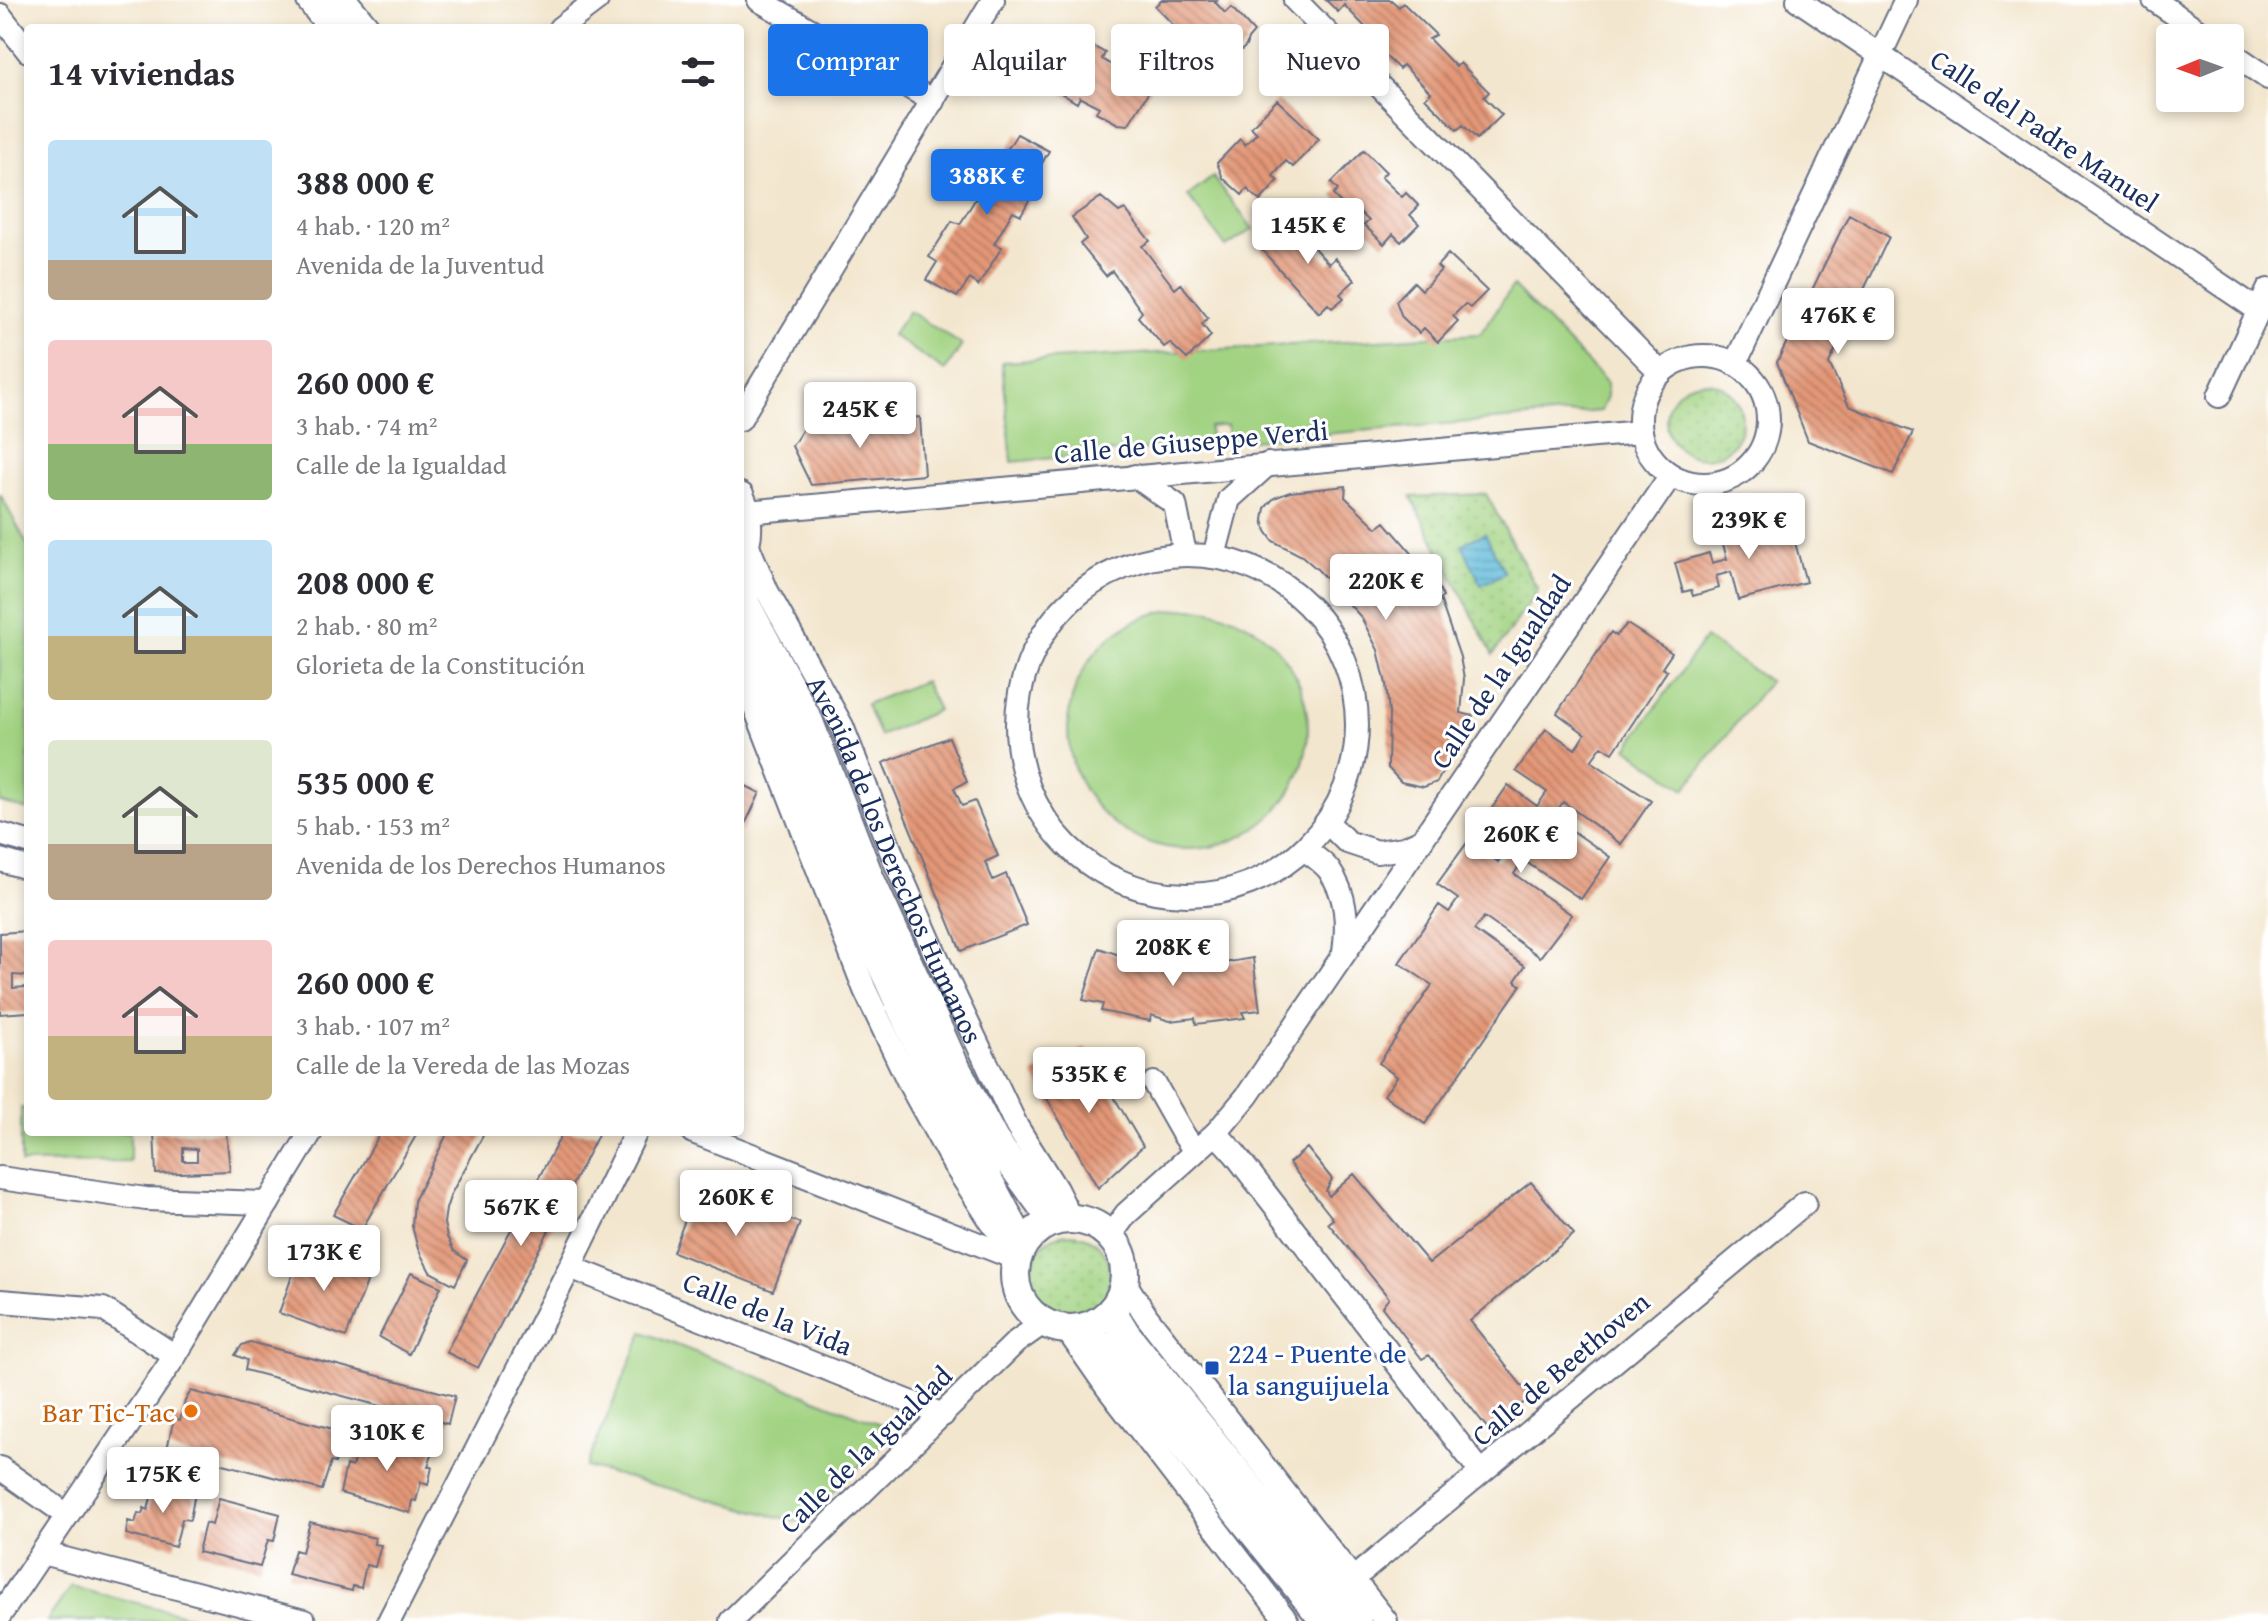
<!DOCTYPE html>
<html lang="es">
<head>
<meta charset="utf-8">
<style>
	body { margin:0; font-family:"Gentium Book Plus",serif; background:#f2f2f3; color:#2b2b33; height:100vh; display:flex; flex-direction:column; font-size:30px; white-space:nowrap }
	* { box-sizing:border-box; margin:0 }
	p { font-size:26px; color:#7c7c81 }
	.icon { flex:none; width:44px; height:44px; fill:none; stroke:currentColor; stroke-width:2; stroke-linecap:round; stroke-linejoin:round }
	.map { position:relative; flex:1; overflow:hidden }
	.details { position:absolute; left:24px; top:24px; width:720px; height:1112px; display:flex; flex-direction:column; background:#fff; border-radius:8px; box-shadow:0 4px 12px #0003 }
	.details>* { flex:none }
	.hud { position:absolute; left:768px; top:24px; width:760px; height:72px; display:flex; gap:16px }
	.needle { width:52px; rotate:269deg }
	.buttons { position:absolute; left:2156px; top:24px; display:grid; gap:16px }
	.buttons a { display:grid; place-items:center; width:88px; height:88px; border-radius:8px; background:#fff; box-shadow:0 4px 12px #0003; font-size:40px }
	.price { position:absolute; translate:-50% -68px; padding:0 18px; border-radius:8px; background:#fff; color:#222; font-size:26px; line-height:52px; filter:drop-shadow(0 2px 4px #0008) }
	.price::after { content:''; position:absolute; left:50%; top:48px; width:24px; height:18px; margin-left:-12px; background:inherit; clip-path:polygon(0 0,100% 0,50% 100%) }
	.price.current { background:#1a73e8; color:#fff }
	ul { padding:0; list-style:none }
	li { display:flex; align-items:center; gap:24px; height:200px; padding:0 24px }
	li span { display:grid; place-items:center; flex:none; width:224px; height:160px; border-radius:8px; color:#555 }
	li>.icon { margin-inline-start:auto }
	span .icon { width:96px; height:96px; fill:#fffc; stroke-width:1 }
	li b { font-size:34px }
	h2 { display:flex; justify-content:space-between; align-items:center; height:96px; padding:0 24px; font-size:34px }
	.pill { padding:0 28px; border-radius:8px; background:#fff; box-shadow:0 4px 12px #0003; font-size:28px; line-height:72px }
	.pill.current { background:#1a73e8; color:#fff }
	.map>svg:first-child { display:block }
	.grass { fill:url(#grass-dots); stroke:#5e8170; stroke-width:2 }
	.park { fill:#a2d382; stroke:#5e8170; stroke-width:2 }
	.water { fill:url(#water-rules); stroke:#3a749b; stroke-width:2 }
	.building { fill:url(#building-back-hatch); fill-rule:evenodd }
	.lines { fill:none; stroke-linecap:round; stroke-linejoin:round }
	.minor-casing { stroke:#676f85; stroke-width:26 }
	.major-casing { stroke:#676f85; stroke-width:32 }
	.minor { stroke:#fff; stroke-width:22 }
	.major { stroke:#fff; stroke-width:28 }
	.transit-dot { fill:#1a4fb4; stroke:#fff; stroke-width:3 }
	.food-dot { fill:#e8710a; stroke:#fff; stroke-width:3 }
	.labels { text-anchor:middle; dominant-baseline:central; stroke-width:6; stroke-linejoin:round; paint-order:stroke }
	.street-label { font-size:28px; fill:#1b2f5e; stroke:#fff }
	.transit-label { font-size:28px; fill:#164399; stroke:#fff; text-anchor:start }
	.food-label { font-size:28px; fill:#c56008; stroke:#fff; text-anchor:end }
</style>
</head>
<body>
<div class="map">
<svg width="2268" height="1621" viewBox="0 0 2268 1621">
	<defs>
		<pattern id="grass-dots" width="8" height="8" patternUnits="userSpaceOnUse" patternTransform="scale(2)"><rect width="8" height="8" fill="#a2d382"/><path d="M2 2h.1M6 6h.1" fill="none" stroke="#8bb573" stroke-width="1.8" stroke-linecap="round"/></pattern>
		<pattern id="water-rules" width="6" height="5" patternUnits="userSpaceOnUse" patternTransform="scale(2)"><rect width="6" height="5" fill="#5ab8d8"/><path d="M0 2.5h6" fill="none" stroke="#4a96b2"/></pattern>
		<pattern id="building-back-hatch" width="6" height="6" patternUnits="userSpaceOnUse" patternTransform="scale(2)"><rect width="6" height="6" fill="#e39777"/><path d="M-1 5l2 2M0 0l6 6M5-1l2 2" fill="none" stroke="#b77c65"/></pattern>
	</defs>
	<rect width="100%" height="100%" fill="#fff"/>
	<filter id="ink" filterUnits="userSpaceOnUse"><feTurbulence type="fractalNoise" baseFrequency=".0125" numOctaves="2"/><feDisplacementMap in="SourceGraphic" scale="16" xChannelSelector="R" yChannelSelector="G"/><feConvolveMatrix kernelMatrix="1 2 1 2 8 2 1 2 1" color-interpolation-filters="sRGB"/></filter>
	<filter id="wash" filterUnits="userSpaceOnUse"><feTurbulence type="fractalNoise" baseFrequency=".006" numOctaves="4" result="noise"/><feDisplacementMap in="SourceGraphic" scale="32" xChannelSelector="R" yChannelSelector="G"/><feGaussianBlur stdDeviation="1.8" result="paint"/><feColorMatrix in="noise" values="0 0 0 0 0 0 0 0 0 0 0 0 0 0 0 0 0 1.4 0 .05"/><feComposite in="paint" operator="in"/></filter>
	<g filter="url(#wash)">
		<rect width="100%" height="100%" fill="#f3e6ce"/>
		<path class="grass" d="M1666 420a38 38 0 1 1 76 0a38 38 0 1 1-76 0Z
			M1486 494 1538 590 1493 655 1411 497Z
			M1029 1275a41 41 0 1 1 82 0a41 41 0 1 1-82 0Z"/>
		<path class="park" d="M1213 177 1253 229 1226 247 1188 196Z
			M1513 286 1607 383V396L1601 411 1228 442 1227 425 1209 427 1210 443 1012 462 1002 362 1480 334Z
			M909 311 962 345 945 371 892 335Z
			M0 494 28 546V810L0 802Z
			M1068 729a120 120 0 1 1 240 0a120 120 0 1 1-240 0Z
			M1705 638 1769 681 1685 789 1627 748Z
			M924 681 938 710 880 736 866 704Z
			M21 1108H28V1132H130V1162L21 1163Z
			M643 1332 896 1430 802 1523 586 1467Z
			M71 1586 207 1621H47Z"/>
		<path class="water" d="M1485 533 1505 573 1481 585 1462 544Z"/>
		<g id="blocks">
			<path class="building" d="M1162 0H1217L1215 2 1225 13 1231 7 1254 32 1248 39 1246 46 1229 62 1222 55 1209 67 1188 44 1194 39 1184 27 1179 31 1155 6Z
				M1326 0H1391L1399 7 1403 3 1436 35 1429 39 1456 67 1460 63 1489 92 1484 97 1502 115 1477 139 1463 125 1457 130 1425 98 1431 93 1403 65 1399 69 1372 43 1365 35 1369 31 1344 5 1338 12Z
				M1075 36 1105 53 1102 59 1121 71 1126 64 1155 82 1128 125 1118 124 1096 112 1099 107 1080 97 1077 103 1056 90 1051 84Z
				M1277 100 1319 139 1293 167 1286 161 1273 176 1278 181 1260 201 1247 189 1242 195 1223 178 1217 163 1240 139 1245 145 1257 133 1251 127Z
				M1017 134 1049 151 1037 172 1042 176 1021 215 1013 211 994 244 1002 247 978 286 970 279 957 297 926 280 937 262 929 257 952 221 960 224 981 190 975 185 995 153 1003 156Z
				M1364 150 1386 172 1381 177 1402 197 1406 193 1419 206 1410 215 1419 224 1401 242 1393 234 1384 244 1364 225 1369 221 1357 209 1352 214 1333 195 1338 190 1331 183Z
				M1101 197 1119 212 1125 209 1150 241 1142 246 1175 289 1181 284 1208 318 1202 324 1211 336 1187 359 1170 343 1164 347 1138 317 1142 312 1112 271 1106 276 1080 244 1086 239 1072 217Z
				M1849 214 1889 237 1829 363 1849 406 1913 432 1893 474 1808 441 1777 362Z
				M1296 217 1319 242 1313 247 1329 264 1335 258 1355 280 1340 294 1344 298 1332 308 1328 304 1319 313 1261 249Z
				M1448 254 1487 291 1470 308 1465 304 1453 316 1458 321 1438 342 1424 328 1419 333 1402 317 1396 301 1414 282 1422 290 1441 270 1437 266Z
				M814 412 825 413 827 425 920 417 924 475 811 485 792 446Z
				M1346 486 1345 497 1377 528 1385 522 1416 558 1432 589 1438 586 1443 597 1440 599 1460 657 1464 679 1461 713 1473 716 1437 782 1424 787 1401 782 1388 768 1389 713 1386 684 1378 650 1361 617 1318 570 1302 556 1273 541 1266 531 1263 520 1265 508 1274 498 1290 492Z
				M1787 514 1806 582 1738 600 1731 572 1716 576 1719 588 1693 596 1691 590 1683 592 1675 563 1709 553 1712 563 1727 559 1720 533Z
				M1627 624 1672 653 1662 668 1667 671 1613 753 1602 746 1591 761 1651 801 1621 844 1563 802 1553 817 1610 857 1581 899 1523 860 1514 874 1572 915 1540 957 1484 917 1474 930 1525 966 1515 981 1521 985 1425 1124 1384 1095 1397 1077 1379 1063 1432 985 1399 963 1439 905 1449 912 1458 899 1437 884 1469 840 1498 862 1507 848 1479 827 1508 785 1537 806 1547 792 1516 771 1546 729 1575 749 1585 734 1557 713 1611 632 1616 636Z
				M949 737 967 782 954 788 962 806 975 801 998 856 985 862 993 880 1006 874 1027 925 961 951 883 763Z
				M740 783 760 793 740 835Z
				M28 931V976L13 975V988L28 987V1012L0 1014V933Z
				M1099 948 1122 956 1129 951 1150 960 1174 967 1200 960 1220 958 1224 963 1253 958 1260 1010 1242 1012 1245 1018 1196 1024 1195 1018 1170 1021 1151 1015 1150 1021 1101 1011 1103 1004 1083 1000Z
				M1085 1048 1143 1146 1098 1188 1033 1074Z
				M154 1132H226L230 1171 156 1174ZM183 1148 197 1149V1161H183Z
				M381 1132H418L362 1229 333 1215Z
				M448 1132H485L451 1194 446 1209 444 1223 447 1237 454 1251 467 1260 455 1285 430 1272 418 1249 412 1226 414 1201Z
				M563 1132 599 1133 478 1368 446 1352Z
				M1307 1148 1332 1179 1326 1191 1329 1196 1354 1174 1429 1263 1531 1182 1574 1234 1470 1321 1531 1397 1489 1430 1429 1355 1422 1359 1382 1307 1389 1298 1328 1223 1333 1219 1289 1163Z
				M698 1185 800 1223 773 1291 673 1252Z
				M302 1248 370 1274 346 1337 279 1313Z
				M411 1273 441 1287 409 1354 379 1337Z
				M250 1342 455 1396 448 1424 245 1370 247 1360 235 1355 242 1345Z
				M191 1391 344 1432 335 1463 331 1462 322 1490 167 1449 174 1418 180 1420 185 1401Z
				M361 1434 433 1451 428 1467H432L428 1485 421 1482 416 1501 412 1500 410 1513 340 1493 346 1465 352 1467Z
				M146 1481 195 1493 190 1520 182 1519 175 1547 126 1534 128 1521 135 1523 138 1513 142 1514 144 1508 148 1510 152 1493 143 1491Z
				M219 1498 280 1514 274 1541 268 1540 260 1567 198 1552 205 1523 212 1525Z
				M310 1522 375 1538 374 1544 381 1545 375 1567 366 1565 361 1588 353 1586 352 1591 288 1575 295 1550 302 1552Z"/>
		</g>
	</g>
	<g filter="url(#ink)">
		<use href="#blocks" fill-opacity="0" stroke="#676f85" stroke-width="2"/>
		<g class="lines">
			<g class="minor-casing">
				<g id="minor">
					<path d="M759 0 933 101"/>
					<path d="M1295 0 1661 373"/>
					<path d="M1798 0 2258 310"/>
					<path d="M2154 0 2209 38"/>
					<path d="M0 15 28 51"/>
					<path d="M560 28 597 0"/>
					<path d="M2230 52 2268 78"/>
					<circle cx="1704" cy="420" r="64"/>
					<path d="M1735 364 1906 0"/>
					<path d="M2219 396 2268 290"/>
					<path d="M740 419 993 0"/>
					<path d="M1135 476 1175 504 1185 554"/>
					<path d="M746 512 1641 432"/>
					<path id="s1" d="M746 541 767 591 842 726 896 864 942 969 1017 1127 1056 1189 1071 1219"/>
					<circle cx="1187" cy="725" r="170"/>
					<path d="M1214 556 1229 499 1268 464"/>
					<path d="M740 684 755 708 865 990 911 1087 953 1163 994 1226 1020 1251"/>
					<path d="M1327 822 1347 842 1377 852 1404 848 1422 840"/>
					<path d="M0 834 28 842"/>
					<path d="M1304 849C1312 855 1323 862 1329 870 1347 895 1348 923 1344 952"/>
					<path d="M0 860 28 868"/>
					<path d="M1154 1083 1183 1134 1195 1151"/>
					<path d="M693 1132 1017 1259"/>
					<path d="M1216 1133 1235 1154 1481 1472"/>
					<path d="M0 1178 146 1199 268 1203"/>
					<path d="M1110 1236 1126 1214 1216 1133 1247 1096 1671 475"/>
					<path d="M570 1267 943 1415"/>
					<path d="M1125 1283 1147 1317 1386 1621"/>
					<path d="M0 1301 103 1309 175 1356"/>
					<path d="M1067 1330 1106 1386 1287 1621"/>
					<path d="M0 1468 67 1515"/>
					<path d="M42 1553 304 1621"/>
					<path d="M1353 1579 1805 1203"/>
					<path d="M0 1615 175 1356 311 1132"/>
					<path d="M389 1621 570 1267 636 1132"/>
					<path d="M731 1621 1016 1342 1043 1323"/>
				</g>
			</g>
			<g class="major-casing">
				<path id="major" d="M311 0 333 28
					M342 0 365 28
					M740 497C749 517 750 537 740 557
					M740 582 746 605 809 722 870 879 953 1062 994 1140 1053 1221
					M740 641 788 734 847 888 931 1073 1023 1245
					M1015 1274a55 55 0 1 1 110 0a55 55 0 1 1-110 0Z
					M1112 1311 1126 1334 1357 1621
					M1083 1328 1105 1349 1325 1621"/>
			</g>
			<use href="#minor" class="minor"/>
			<use href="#major" class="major"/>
		</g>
	</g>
	<rect class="transit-dot" x="1204" y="1360" width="16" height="16" rx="4"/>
	<circle class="food-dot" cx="191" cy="1411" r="8"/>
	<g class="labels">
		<g class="street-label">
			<text transform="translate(2045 130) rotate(34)">Calle del Padre Manuel</text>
			<text transform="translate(1191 441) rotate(-5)">Calle de Giuseppe Verdi</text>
			<text transform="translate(1500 671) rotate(-56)">Calle de la Igualdad</text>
			<text stroke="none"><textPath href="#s1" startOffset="352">Avenida de los Derechos Humanos</textPath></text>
			<text transform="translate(768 1313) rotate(22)">Calle de la Vida</text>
			<text transform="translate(1560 1368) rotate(-40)">Calle de Beethoven</text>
			<text transform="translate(865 1449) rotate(-44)">Calle de la Igualdad</text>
		</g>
		<g class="transit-label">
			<text x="1228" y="1352">224 - Puente de<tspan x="1228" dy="32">la sanguijuela</tspan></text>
		</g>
		<g class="food-label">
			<text x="175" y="1411">Bar Tic-Tac</text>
		</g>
	</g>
</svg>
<div class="buttons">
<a><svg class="needle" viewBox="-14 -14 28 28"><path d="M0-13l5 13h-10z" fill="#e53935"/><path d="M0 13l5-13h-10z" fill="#7c7c81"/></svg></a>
</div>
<b class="price current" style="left:987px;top:217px">388K €</b>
<b class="price" style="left:1308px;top:266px">145K €</b>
<b class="price" style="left:1838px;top:356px">476K €</b>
<b class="price" style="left:860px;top:450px">245K €</b>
<b class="price" style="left:1749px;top:561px">239K €</b>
<b class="price" style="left:1386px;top:622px">220K €</b>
<b class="price" style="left:1521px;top:875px">260K €</b>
<b class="price" style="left:1173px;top:988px">208K €</b>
<b class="price" style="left:1089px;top:1115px">535K €</b>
<b class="price" style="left:736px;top:1238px">260K €</b>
<b class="price" style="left:521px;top:1248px">567K €</b>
<b class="price" style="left:324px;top:1293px">173K €</b>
<b class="price" style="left:387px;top:1473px">310K €</b>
<b class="price" style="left:163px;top:1515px">175K €</b>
<div class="hud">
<a class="pill current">Comprar</a>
<a class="pill">Alquilar</a>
<a class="pill">Filtros</a>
<a class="pill">Nuevo</a>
</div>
<section class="details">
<h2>14 viviendas<svg class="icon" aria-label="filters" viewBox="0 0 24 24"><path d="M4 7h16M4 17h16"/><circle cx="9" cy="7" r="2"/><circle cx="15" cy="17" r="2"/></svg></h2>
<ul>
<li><span style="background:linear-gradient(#bfe0f5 75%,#b9a48a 0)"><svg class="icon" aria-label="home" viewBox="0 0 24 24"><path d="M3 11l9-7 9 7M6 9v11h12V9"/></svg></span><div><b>388 000 €</b><p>4 hab. · 120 m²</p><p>Avenida de la Juventud</p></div></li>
<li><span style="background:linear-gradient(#f6c9c9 65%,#8fb573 0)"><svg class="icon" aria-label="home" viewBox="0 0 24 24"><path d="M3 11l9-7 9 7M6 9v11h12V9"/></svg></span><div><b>260 000 €</b><p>3 hab. · 74 m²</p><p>Calle de la Igualdad</p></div></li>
<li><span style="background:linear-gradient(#bfe0f5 60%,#c2b280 0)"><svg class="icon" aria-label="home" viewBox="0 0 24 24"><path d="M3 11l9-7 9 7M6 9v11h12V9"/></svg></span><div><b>208 000 €</b><p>2 hab. · 80 m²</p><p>Glorieta de la Constitución</p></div></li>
<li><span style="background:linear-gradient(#dfe7d0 65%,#b9a48a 0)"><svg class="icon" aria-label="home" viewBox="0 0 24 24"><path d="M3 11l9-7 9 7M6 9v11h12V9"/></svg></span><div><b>535 000 €</b><p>5 hab. · 153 m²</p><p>Avenida de los Derechos Humanos</p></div></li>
<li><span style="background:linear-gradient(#f6c9c9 60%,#c2b280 0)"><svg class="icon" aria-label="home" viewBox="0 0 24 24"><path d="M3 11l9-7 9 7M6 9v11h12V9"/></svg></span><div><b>260 000 €</b><p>3 hab. · 107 m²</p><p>Calle de la Vereda de las Mozas</p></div></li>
</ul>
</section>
</div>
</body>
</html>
